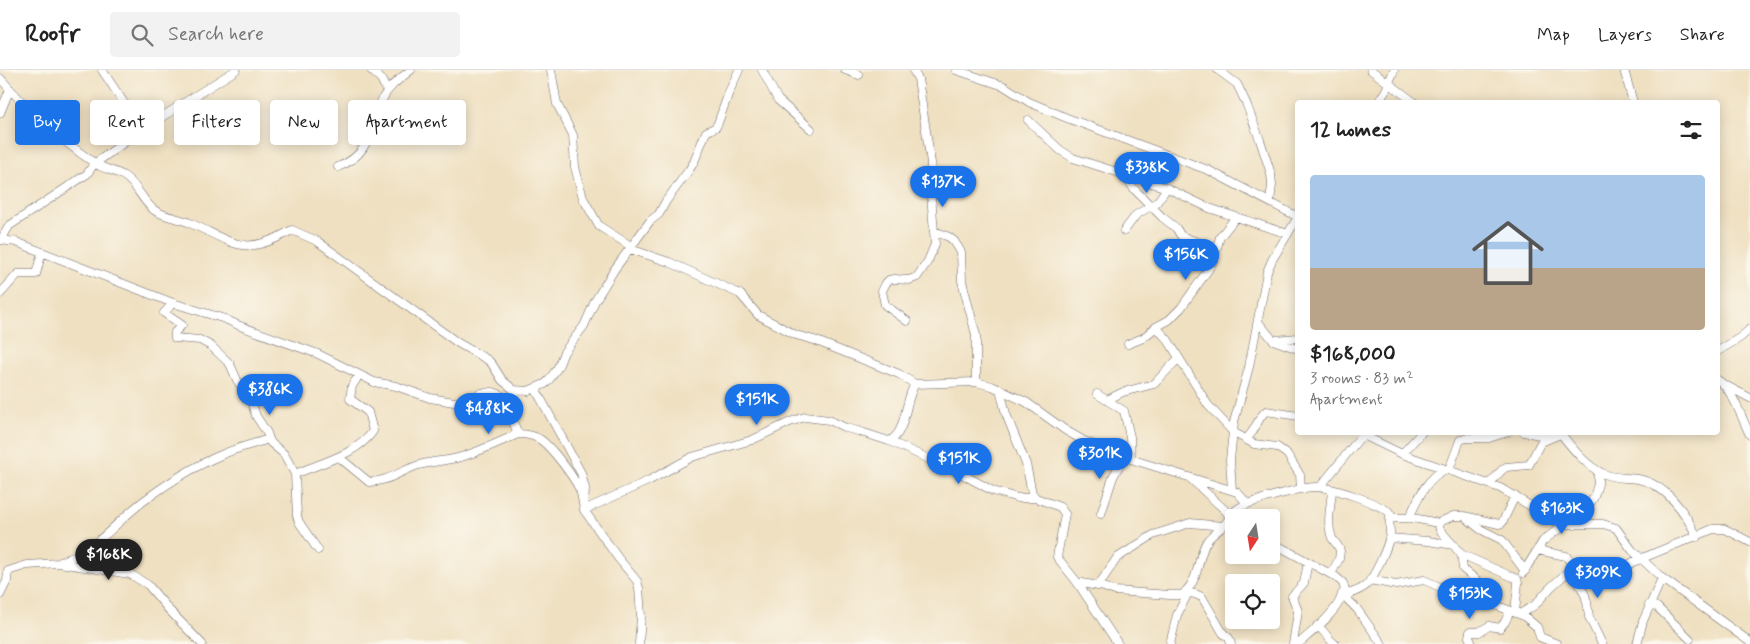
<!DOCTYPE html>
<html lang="en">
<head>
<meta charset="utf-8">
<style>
	body { margin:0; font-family:Mynerve,sans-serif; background:#f2f2f2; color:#222; height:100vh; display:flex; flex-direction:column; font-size:19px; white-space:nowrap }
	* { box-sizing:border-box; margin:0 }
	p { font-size:16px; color:#767676 }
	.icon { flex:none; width:28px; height:28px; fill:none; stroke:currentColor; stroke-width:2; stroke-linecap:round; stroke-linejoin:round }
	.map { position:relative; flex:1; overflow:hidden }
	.panel { position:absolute; left:1295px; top:30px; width:425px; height:335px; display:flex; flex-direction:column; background:#fff; border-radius:5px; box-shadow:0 2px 12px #0003 }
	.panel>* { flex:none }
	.top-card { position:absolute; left:15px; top:30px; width:475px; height:45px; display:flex; gap:10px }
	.needle { width:32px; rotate:192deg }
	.controls { position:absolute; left:1225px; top:439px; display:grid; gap:10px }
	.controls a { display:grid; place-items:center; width:55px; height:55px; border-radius:5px; background:#fff; box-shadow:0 2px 12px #0003; font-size:25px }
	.price { position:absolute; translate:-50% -42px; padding:0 11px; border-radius:18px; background:#1a73e8; color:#fff; font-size:16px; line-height:32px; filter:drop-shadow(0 1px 2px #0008) }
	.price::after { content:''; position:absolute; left:50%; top:30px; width:15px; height:11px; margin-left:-8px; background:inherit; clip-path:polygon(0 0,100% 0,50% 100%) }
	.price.selected { background:#222; color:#fff }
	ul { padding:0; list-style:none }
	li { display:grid; align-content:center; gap:10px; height:265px; padding:0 15px }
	li span { display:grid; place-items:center; height:155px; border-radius:5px; color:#555 }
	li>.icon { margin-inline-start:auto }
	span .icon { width:90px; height:90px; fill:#fffc; stroke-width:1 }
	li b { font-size:21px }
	h2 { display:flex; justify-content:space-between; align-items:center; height:60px; padding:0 15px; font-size:21px }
	.chip { padding:0 18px; border-radius:5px; background:#fff; box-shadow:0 2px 12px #0003; font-size:18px; line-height:45px }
	.chip.selected { background:#1a73e8; color:#fff }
	header { display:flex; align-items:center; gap:30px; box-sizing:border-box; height:70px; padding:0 25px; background:#fff; border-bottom:1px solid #e0e0e0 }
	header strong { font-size:24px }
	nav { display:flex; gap:28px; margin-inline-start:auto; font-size:18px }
	.search { width:350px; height:45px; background:#f2f2f2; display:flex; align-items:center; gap:12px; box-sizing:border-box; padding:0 18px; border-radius:5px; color:#767676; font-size:19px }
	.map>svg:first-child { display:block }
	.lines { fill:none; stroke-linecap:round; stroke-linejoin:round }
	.street-casing { stroke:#6a646a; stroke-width:9 }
	.street { stroke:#fff; stroke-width:8 }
</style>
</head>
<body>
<header>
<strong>Roofr</strong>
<div class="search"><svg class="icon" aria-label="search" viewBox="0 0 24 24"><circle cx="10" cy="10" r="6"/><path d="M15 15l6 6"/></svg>Search here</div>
<nav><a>Map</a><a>Layers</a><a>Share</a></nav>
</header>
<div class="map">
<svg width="1750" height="574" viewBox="0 0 1750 574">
	<rect width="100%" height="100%" fill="#fbf7ec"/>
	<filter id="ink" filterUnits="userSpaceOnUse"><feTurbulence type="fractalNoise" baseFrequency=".02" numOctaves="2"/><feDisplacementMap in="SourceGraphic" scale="10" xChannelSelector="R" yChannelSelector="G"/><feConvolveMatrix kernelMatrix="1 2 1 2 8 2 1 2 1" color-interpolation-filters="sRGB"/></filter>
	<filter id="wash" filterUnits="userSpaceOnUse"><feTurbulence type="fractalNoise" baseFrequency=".0096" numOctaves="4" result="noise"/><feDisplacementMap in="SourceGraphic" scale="20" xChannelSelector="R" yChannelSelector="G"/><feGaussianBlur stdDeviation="1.12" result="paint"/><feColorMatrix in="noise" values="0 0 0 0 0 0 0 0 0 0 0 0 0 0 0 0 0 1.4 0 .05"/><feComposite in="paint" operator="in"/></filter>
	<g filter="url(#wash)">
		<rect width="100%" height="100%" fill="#efe0c1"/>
	</g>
	<g filter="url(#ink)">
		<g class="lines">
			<g class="street-casing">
				<path id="street" d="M102 0 124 33 146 57
					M371 0 381 9 387 21
					M551 0 557 34 573 65 575 97 583 128 599 156 629 175 630 179 669 192 740 224 758 245 796 265 814 270 899 304 915 314 976 312 992 316 1026 332 1065 360 1084 371 1124 387 1237 422 1245 431 1244 435
					M762 0 778 30 811 59
					M845 0 859 5
					M956 0 1004 16 1029 32 1067 48 1208 100 1298 147
					M1218 0 1237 14 1246 33 1260 70 1271 104 1272 115 1270 132
					M1371 0 1414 32
					M1624 0 1633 32
					M0 8C27 39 58 68 93 92 102 99 114 100 124 106 137 114 142 131 154 140 164 147 179 148 190 153 235 173 243 188 292 160L317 171 458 273 488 290 492 294 502 310 514 320 528 321 545 314 549 310 558 297 564 282 584 256 595 231 614 200 650 151 659 144 666 131 689 100 694 92 706 62 716 57 718 53 729 22 739 0
					M1379 32 1386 20 1394 0
					M0 43 10 19
					M1028 50 1060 80 1073 88 1167 118 1209 138 1288 164
					M338 97C374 83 368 56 383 28 389 16 401 8 411 0
					M1123 103 1134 119 1162 147 1176 158 1181 166 1216 179
					M934 161 949 167 954 171 961 182 962 211 976 265V312
					M1124 161 1136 145 1157 132 1167 118
					M0 170 16 172 173 233 225 249 240 256 318 284 374 312 396 316 430 328 460 333 466 332 481 323 493 322 499 324 509 333
					M1 170 9 156 87 104 94 94 146 57 236 0
					M0 224 18 204H36L42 182
					M173 233 164 243 182 255 175 262V268L200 270 211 276 230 294 237 310 251 331 256 346 267 363 269 369 271 373 284 384 295 404 297 446 299 452 318 480
					M907 251 885 235 882 221 886 213 889 210 894 209 909 210 917 207 928 191 935 174 930 113 931 93 918 9 913 0
					M1259 253 1273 270 1298 279
					M1156 257 1168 270 1208 335 1233 362 1254 374 1277 377 1287 384 1300 405 1301 419
					M1275 270 1298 268
					M1128 274 1143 268 1156 257 1169 250 1181 238 1208 200 1213 191 1220 167 1236 147
					M1718 281 1741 267 1750 259
					M1718 310C1733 320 1742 349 1750 365
					M1725 315 1750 328
					M535 318 581 403 585 418 584 440 618 488 637 511 639 518 641 546 639 574
					M1000 319 1006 344 1026 394 1032 423 1036 428 1060 437 1065 444 1057 487 1077 512 1118 574
					M514 320 515 323C503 333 513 351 518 364
					M1097 324 1124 341 1130 367 1131 388
					M1107 330 1123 322 1154 314 1178 289
					M1524 362 1551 367
					M1561 364C1573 379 1586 396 1604 404 1615 409 1626 407 1638 409 1666 414 1686 443 1697 467
					M1363 365 1402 384 1500 418 1561 454H1603L1616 458 1632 480 1662 508 1750 572
					M1245 369C1256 363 1256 349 1266 341L1298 346
					M889 371 962 404 993 421 1018 428H1036
					M1402 384 1422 362
					M340 388 369 412C388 412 402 400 419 395 433 391 447 391 461 387 481 381 499 372 518 364 526 364 534 365 541 370 552 378 574 407 580 420 582 426 583 433 584 440L650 410 692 387 752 370 790 352 805 347 829 350 846 358 858 361 889 371C907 363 904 331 915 314
					M1449 400 1460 370 1467 368H1489L1508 362
					M295 404C320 393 358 384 373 361L368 342 350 329 352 316 359 305
					M1191 409 1226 441 1230 448
					M1489 414 1502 400 1506 397 1529 395 1541 372 1565 362
					M1320 417 1358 370 1367 362
					M1232 420 1230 390 1234 352 1249 297 1267 202 1272 190 1298 147
					M1101 444 1113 407 1124 387
					M1464 446 1480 459 1502 470 1525 501
					M1390 448H1413L1438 453 1453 446H1464L1499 454 1502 453 1515 426
					M1409 448C1418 429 1426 408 1446 399
					M1438 453 1440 460 1461 484 1463 499 1479 512 1482 530 1524 546 1537 557 1540 567 1557 574
					M1575 455 1580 441 1591 432 1594 427 1598 414V401
					M1389 468 1428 471 1454 475
					M1271 472 1336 507 1343 513 1346 525
					M1537 480 1566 486 1572 494 1581 498 1604 503H1616L1633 492 1713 459H1725L1750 472
					M1461 484 1517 509 1518 513 1515 542
					M62 491C97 481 117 450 145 430 168 413 195 396 221 385 236 378 253 374 269 369
					M1568 502 1577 509 1585 525 1587 532 1589 547 1602 574
					M1523 503 1543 471 1565 454
					M1331 504 1339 489 1340 481C1339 476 1335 473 1332 468 1326 452 1331 436 1332 420
					M1370 510 1396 515 1424 510 1458 525 1482 530
					M1077 512 1098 516 1117 488 1153 465 1190 453 1223 456
					M1098 515 1115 521 1169 525H1187
					M1185 522 1195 524 1202 527 1223 563 1229 568 1231 574
					M1342 524 1357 539 1382 574
					M0 525 7 511 8 501 27 495 59 493 130 504 148 515 169 540 202 574
					M1649 535 1657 537 1690 569
					M1520 544 1535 535 1550 518 1572 498
					M1317 556C1325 561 1328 569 1335 574
					M1170 574 1177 545 1187 525 1185 522C1200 508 1197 487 1207 471 1212 464 1219 461 1224 455 1229 450 1232 442 1239 438 1249 432 1305 416 1316 417 1334 417 1373 432 1388 441L1391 445C1388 452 1390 457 1390 464 1389 475 1373 511 1364 517 1358 521 1348 525 1342 524 1339 541 1311 563 1298 574
					M1293 574 1298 541 1292 526 1304 513 1308 492
					M1472 574 1469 567 1470 562H1479L1489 556 1500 558 1505 552 1510 541
					M1637 574 1643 551 1662 508"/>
			</g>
			<use href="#street" class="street"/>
		</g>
	</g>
</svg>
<div class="controls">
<a><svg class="needle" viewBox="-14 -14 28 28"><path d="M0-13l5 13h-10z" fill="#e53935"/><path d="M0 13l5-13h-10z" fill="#767676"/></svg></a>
<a><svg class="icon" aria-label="locate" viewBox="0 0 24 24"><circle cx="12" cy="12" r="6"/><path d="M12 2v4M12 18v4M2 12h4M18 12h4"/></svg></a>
</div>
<b class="price" style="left:1147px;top:124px">$338K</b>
<b class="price" style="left:943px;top:138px">$137K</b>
<b class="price" style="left:1186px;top:211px">$156K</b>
<b class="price" style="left:270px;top:346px">$386K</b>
<b class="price" style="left:757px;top:356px">$151K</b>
<b class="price" style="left:489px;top:365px">$488K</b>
<b class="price" style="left:1100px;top:410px">$301K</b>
<b class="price" style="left:959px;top:415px">$151K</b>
<b class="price" style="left:1562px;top:465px">$163K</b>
<b class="price selected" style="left:109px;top:511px">$168K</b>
<b class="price" style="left:1598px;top:529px">$309K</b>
<b class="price" style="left:1470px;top:550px">$153K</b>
<div class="top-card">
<a class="chip selected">Buy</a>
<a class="chip">Rent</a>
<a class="chip">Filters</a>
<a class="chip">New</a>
<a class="chip">Apartment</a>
</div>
<section class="panel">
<h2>12 homes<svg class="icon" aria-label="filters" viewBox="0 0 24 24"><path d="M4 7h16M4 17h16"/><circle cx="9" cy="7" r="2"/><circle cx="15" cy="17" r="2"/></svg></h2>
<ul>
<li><span style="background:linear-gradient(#a9c7e8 60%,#b9a48a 0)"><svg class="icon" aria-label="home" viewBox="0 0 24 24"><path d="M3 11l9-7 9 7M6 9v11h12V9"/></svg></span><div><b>$168,000</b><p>3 rooms · 83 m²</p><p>Apartment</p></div></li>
</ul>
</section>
</div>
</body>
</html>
